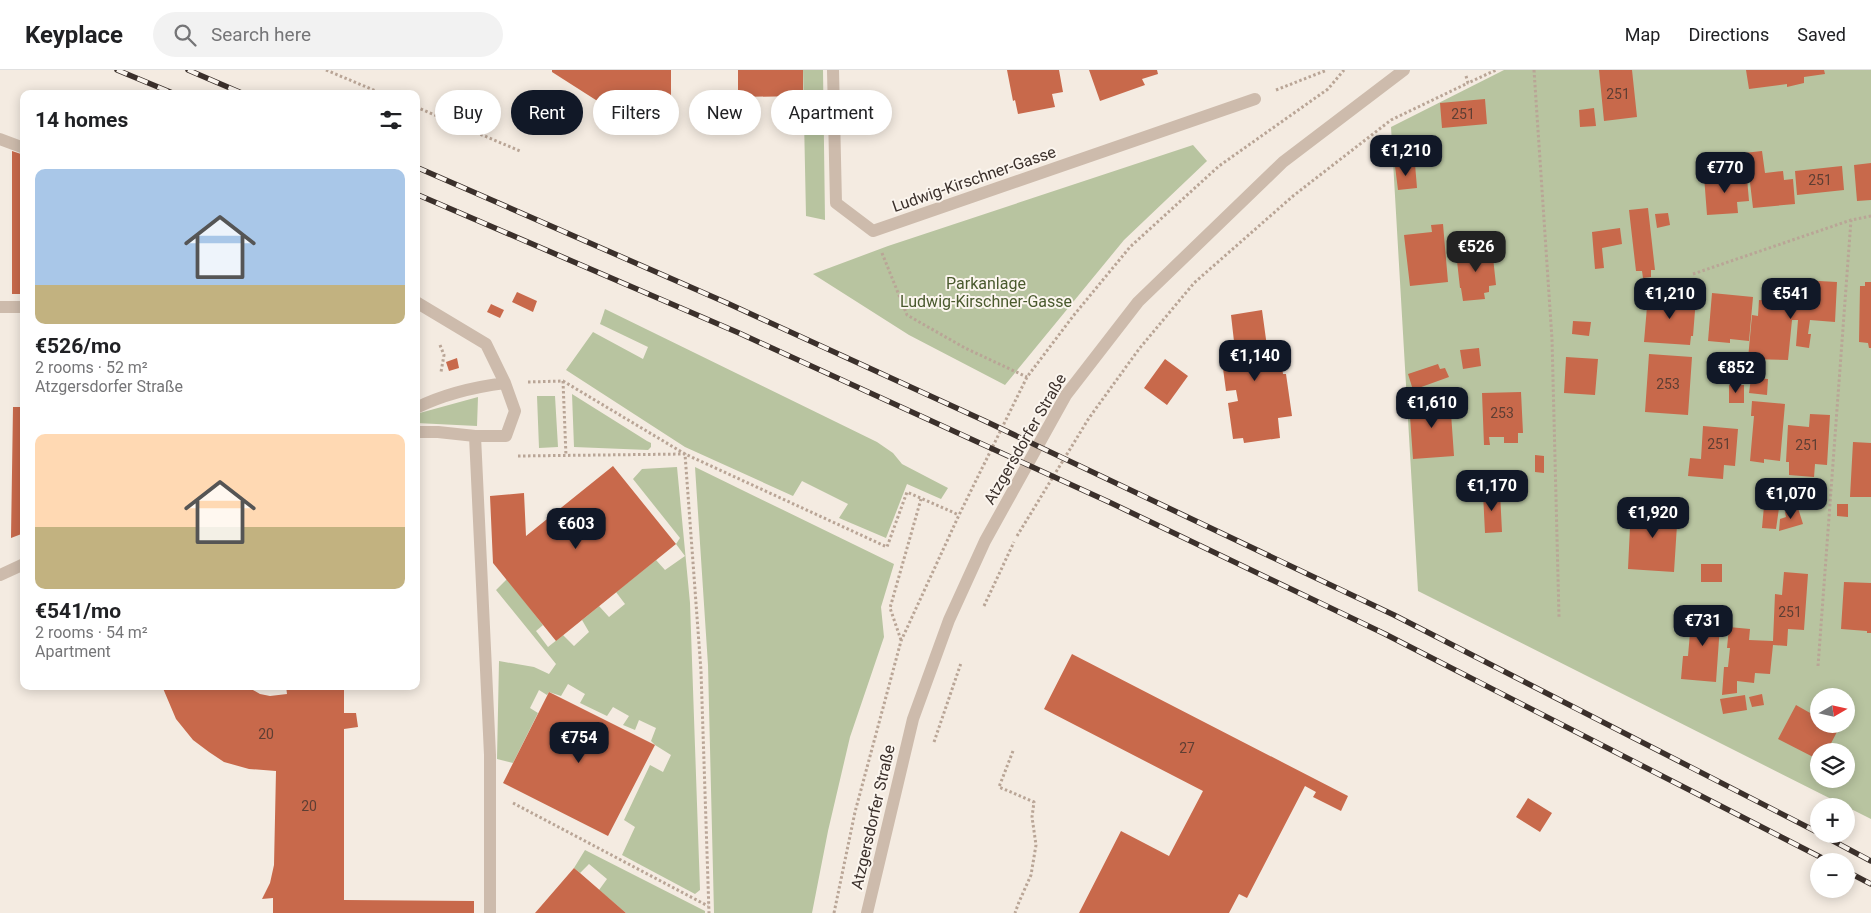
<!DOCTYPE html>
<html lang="en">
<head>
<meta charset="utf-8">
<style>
	body { margin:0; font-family:Roboto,sans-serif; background:#f2f2f2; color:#202124; height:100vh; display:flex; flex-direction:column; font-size:19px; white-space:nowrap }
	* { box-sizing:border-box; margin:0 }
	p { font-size:16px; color:#757577 }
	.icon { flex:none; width:28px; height:28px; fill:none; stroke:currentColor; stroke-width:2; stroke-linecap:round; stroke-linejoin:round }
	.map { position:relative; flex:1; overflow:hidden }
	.drawer { position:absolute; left:20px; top:20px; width:400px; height:600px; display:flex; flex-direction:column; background:#fff; border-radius:10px; box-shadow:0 2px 12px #0003 }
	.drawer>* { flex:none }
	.top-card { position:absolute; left:435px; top:20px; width:475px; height:45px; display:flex; gap:10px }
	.needle { width:32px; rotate:81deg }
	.controls { position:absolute; left:1810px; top:618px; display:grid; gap:10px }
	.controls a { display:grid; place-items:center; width:45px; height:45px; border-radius:50%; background:#fff; box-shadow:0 2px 12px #0003; font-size:25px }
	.price { position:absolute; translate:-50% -42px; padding:0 11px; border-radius:10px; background:#111827; color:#fff; font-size:16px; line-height:32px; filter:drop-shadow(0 1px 2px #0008) }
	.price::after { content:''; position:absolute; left:50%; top:30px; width:15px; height:11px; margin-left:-8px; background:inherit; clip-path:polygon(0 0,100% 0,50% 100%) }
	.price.active { background:#222; color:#fff }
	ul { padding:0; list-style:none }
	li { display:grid; align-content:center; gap:10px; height:265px; padding:0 15px }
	li span { display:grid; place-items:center; height:155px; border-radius:10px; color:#555 }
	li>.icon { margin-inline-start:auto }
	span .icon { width:90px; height:90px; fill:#fffc; stroke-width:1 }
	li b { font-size:21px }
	h2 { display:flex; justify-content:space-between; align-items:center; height:60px; padding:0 15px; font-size:21px }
	.tag { padding:0 18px; border-radius:22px; background:#fff; box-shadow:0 2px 12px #0003; font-size:18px; line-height:45px }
	.tag.active { background:#111827; color:#fff }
	header { display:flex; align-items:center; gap:30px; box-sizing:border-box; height:70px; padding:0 25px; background:#fff; border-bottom:1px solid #e0e0e0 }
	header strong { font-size:24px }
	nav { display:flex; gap:28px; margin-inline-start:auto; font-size:18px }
	.search { width:350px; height:45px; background:#f2f2f2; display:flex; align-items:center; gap:12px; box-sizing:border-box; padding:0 18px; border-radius:28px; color:#757577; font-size:19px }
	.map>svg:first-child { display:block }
	.green { fill:#b8c4a0; fill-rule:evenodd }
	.building { fill:#c8694b }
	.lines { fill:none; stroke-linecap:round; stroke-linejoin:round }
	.path { stroke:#b9a596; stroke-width:3; stroke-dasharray:2.5 2.5; stroke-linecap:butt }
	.minor { stroke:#cdbbac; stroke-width:12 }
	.rail-casing { stroke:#3b302b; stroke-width:5.5 }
	.rail { stroke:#fbf5ee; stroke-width:4; stroke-dasharray:11; stroke-linecap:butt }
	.labels { text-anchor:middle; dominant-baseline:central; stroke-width:4; stroke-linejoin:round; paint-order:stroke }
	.number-label { font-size:14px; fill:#5e3e33 }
	.street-label { font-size:16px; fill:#3b302b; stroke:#fbf5ee }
	.park-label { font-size:16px; fill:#4a5a2e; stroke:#fbf5ee }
</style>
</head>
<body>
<header>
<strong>Keyplace</strong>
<div class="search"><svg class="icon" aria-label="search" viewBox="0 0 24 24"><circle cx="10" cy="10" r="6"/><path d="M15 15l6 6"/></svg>Search here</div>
<nav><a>Map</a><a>Directions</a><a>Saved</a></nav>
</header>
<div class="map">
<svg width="1871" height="843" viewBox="0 0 1871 843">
	<rect width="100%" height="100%" fill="#f4ebe1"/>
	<path class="green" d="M803 0H823L825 150 806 146Z
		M1504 0H1871V749L1418 521 1391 57ZM1819 626H1846V654H1819ZM1819 681H1846V709H1819Z
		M1193 75 1207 91 1124 170 1005 315 909 265 813 204 888 176Z
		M605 239 877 372 893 383 902 394 948 418 941 429 907 414 886 468 839 448 848 434 802 411 793 426 685 377 566 300 593 262 643 289 648 277 600 254Z
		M572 324 647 371 651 373V377L648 380 574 377Z
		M537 326H555L558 377 539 378Z
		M478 327 477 356 416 353V344Z
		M677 397 690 533 700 820 695 824 622 785 635 757 624 750 650 695 663 702 671 685 655 675 651 671 656 658 639 650 635 660 623 655 629 646 613 637 607 646 580 633 585 624 568 614 561 626 549 622 547 625 539 620 530 638 538 643 513 693 497 689 499 591 534 597 549 604 556 594 496 520 507 509 543 555 536 561 548 577 563 565 574 576 589 562 582 550 599 536 609 547 625 534 616 522 656 490 665 500 685 486 676 474 680 468 633 409 642 399Z
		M695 397 894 494 881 537 884 567 850 667 828 761 812 843H714L708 595Z
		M585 780 705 841V843H626L599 820 607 809 589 794 580 803 574 798Z"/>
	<path class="building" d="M552 0H671V31L599 32 552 2Z
		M738 0H803V26L738 27Z
		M1007 0H1059L1063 22 1052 24 1055 37 1018 44 1015 30 1013 31Z
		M1089 0H1157L1158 4 1142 9 1145 15 1100 31Z
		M1599 0H1632L1637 47 1604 51Z
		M1746 0H1824L1825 4 1804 7V13L1787 17V14L1749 19Z
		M1485 29 1487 54 1442 58 1440 33Z
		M1594 38 1596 56 1580 57 1579 40Z
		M12 81 24 85V224H12Z
		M1762 81 1765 103 1783 101 1784 110 1793 109 1795 134 1753 138 1749 104 1746 105 1744 83Z
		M1871 93V130L1857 131 1854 95Z
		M1415 94 1417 118 1398 120 1395 96Z
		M1842 96 1844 120 1797 125 1795 101Z
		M1737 104V109L1747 108 1749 131 1737 132 1738 143 1707 145 1704 106Z
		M1648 138 1655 200H1651V207L1643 208 1642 201H1636L1629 140Z
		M1668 143 1670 155 1657 158 1655 144Z
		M1443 154 1448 212 1410 216 1404 165 1432 162 1431 155Z
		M1620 158 1622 174 1602 178 1604 198 1595 199 1592 162Z
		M1492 178 1496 215 1489 216V222L1484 223 1485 229 1463 231 1461 218H1460L1456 182Z
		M1801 210 1837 212 1835 252 1810 250 1808 264H1811L1809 278 1796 276 1798 250H1792L1788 290 1748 289 1752 245 1758 246 1759 230 1799 232Z
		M1865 212H1871V278H1869L1868 273 1859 272 1860 216H1865Z
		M517 222 537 231 533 242 512 232Z
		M1712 223 1753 227 1749 271 1730 269V273L1708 271Z
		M1648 225 1696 228 1693 266H1691L1690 275 1644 272Z
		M491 234 504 240 500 248 487 242Z
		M1262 240 1268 284 1280 283 1283 304H1286L1292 346 1278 348 1280 368 1244 373 1243 368 1233 369 1228 333 1238 331 1236 320 1226 321 1222 291 1236 289 1231 245Z
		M1573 251 1591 252 1589 266 1572 264Z
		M1479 278 1481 296 1463 299 1460 280Z
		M1649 284 1692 287 1688 345 1645 342Z
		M1566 287 1598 289 1595 325 1564 323Z
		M457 288 459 298 449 301 446 292Z
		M1165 289 1188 306 1167 335 1144 318Z
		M1438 294 1440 299 1445 298 1449 307 1413 320 1408 304Z
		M1751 308 1768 309 1767 325 1749 323Z
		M1729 315H1744V333H1729Z
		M1521 322 1523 363H1518V373H1504V367H1489L1490 375H1484L1482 323Z
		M1450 329 1454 386 1413 389 1409 332Z
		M1752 331 1785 334 1780 391 1764 389V393L1750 391 1754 346H1751Z
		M13 337H24V463L11 468Z
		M1810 344 1830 345 1827 395 1815 394 1814 407 1789 405V392H1786L1788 355 1809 357Z
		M1703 356 1738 359 1735 396 1724 395 1723 409 1688 406 1690 388 1701 389Z
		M1853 372 1871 373V427H1850Z
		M1535 385 1544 386V403L1535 402Z
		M613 396 676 474 556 571 493 493 490 426 524 423 526 466Z
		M1771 418 1781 419 1780 427 1769 426Z
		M1500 422 1502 462 1485 463 1483 423Z
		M1837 434H1848V447L1837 446Z
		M1631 436 1678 439 1674 502 1628 499Z
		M1764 436 1779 438 1776 459 1762 458Z
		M1798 438 1803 454 1779 461 1780 449 1786 447 1785 442Z
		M1701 494H1722V512H1701Z
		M1784 502 1808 504 1804 560 1788 559 1787 576 1773 575 1770 604 1755 603 1754 613 1737 611V623L1722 625 1724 597H1728L1730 578H1727L1729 557 1750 559 1749 570 1773 571 1775 524 1782 525Z
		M1844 512 1871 513V563H1867V561L1841 559Z
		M1692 539 1721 541 1716 612 1681 609 1683 586H1688Z
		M1072 584 1348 726 1341 741 1313 727 1316 722 1305 716 1247 828 1239 824 1229 843H1079L1121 761 1169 786 1203 721 1044 639Z
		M162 616H246L260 624 270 626 287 624 286 616H344V643H356L358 657 344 659V830L474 831V843H273V828L262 829 270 813 274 795 276 701 249 699 224 692 209 682 193 670 176 649Z
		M549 622 655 675 608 766 503 713Z
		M1762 624 1764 635 1752 637 1749 627Z
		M1745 625 1747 640 1723 644 1720 629Z
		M1796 635 1819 648V654H1830L1839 658 1827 681H1819V690L1778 669Z
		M1528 728 1552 743 1540 762 1516 747Z
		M574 798 580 803 626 843H535Z"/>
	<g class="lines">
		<path class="path" d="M326 0 383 24
			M1534 0 1552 269 1559 547
			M1466 6 1468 13 1496 0
			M1276 20 1327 0
			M416 37 520 81
			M882 183 907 245 965 278 1027 307
			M1693 204 1851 150 1871 146
			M440 275 444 285 441 302
			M563 311 566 386
			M528 312 563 311 685 384 887 477 907 422 959 445
			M518 386 685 384 701 601 709 843
			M1017 466 1089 348 1139 279 1194 213 1293 126 1391 50 1468 13
			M984 536 1014 472
			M901 570 890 538 921 429
			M1818 596 1851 150
			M934 672 961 593
			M1013 681 999 717 1034 732 1032 747 1036 775 1031 805 1019 832 1015 843
			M513 733 708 836
			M834 843 855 742 901 571 959 445 1027 307 1074 245 1130 177 1219 96 1328 19 1344 0"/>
		<path class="minor" d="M833 0 836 133 873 161 1255 29
			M0 69 24 78
			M416 232 486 274 505 313
			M0 237H24
			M416 338C444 324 474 317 505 313L515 341 506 366H475L438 362H416
			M475 366 490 685V843
			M0 505 24 494
			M867 843 913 649 949 550 985 471 1066 325 1138 232 1283 92 1404 0"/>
		<g class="rail-casing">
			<path id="rail" d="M117 0 175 24
				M188 0 244 24
				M416 97 727 233 985 351 1394 545 1819 763
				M416 124 739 263 1109 432 1385 564 1828 791
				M1820 764 1871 791
				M1846 801 1871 814"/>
		</g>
		<use href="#rail" class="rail"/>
	</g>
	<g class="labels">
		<g class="number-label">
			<text x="1618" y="24">251</text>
			<text x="1463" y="44">251</text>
			<text x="1820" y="110">251</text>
			<text x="1668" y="314">253</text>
			<text x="1502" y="343">253</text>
			<text x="1719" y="374">251</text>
			<text x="1807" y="375">251</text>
			<text x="1790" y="542">251</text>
			<text x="266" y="664">20</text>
			<text x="1187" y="678">27</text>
			<text x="309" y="736">20</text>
		</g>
		<g class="street-label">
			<text transform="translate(974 109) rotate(-19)">Ludwig-Kirschner-Gasse</text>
			<text transform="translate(1025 369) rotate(-60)">Atzgersdorfer Straße</text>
			<text transform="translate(873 747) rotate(-77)">Atzgersdorfer Straße</text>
		</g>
		<g class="park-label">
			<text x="986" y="213">Parkanlage<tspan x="986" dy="18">Ludwig-Kirschner-Gasse</tspan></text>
		</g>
	</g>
</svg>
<div class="controls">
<a><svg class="needle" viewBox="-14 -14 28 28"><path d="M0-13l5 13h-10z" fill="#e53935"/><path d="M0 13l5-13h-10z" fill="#757577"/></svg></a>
<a><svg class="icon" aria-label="layers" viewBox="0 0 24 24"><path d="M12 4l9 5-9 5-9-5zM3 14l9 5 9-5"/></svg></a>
<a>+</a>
<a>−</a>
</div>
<b class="price" style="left:1406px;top:107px">€1,210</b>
<b class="price" style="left:1725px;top:124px">€770</b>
<b class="price active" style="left:1476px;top:203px">€526</b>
<b class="price" style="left:1670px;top:250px">€1,210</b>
<b class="price" style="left:1791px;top:250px">€541</b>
<b class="price" style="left:1255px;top:312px">€1,140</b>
<b class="price" style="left:1736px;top:324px">€852</b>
<b class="price" style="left:1432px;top:359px">€1,610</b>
<b class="price" style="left:1492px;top:442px">€1,170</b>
<b class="price" style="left:1791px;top:450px">€1,070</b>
<b class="price" style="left:1653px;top:469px">€1,920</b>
<b class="price" style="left:576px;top:480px">€603</b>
<b class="price" style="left:1703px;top:577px">€731</b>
<b class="price" style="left:579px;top:694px">€754</b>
<div class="top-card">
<a class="tag">Buy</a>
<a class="tag active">Rent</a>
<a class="tag">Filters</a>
<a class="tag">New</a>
<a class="tag">Apartment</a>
</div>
<section class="drawer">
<h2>14 homes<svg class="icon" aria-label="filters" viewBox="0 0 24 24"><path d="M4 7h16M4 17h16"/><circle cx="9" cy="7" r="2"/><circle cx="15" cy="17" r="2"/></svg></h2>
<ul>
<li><span style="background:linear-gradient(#a9c7e8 75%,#c2b280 0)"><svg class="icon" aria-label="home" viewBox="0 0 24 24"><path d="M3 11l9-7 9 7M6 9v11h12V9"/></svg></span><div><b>€526/mo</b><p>2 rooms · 52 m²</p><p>Atzgersdorfer Straße</p></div></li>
<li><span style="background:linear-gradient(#ffd9b3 60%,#c2b280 0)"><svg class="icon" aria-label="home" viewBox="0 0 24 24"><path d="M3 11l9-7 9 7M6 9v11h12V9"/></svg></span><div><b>€541/mo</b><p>2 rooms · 54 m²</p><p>Apartment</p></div></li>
</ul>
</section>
</div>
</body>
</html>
